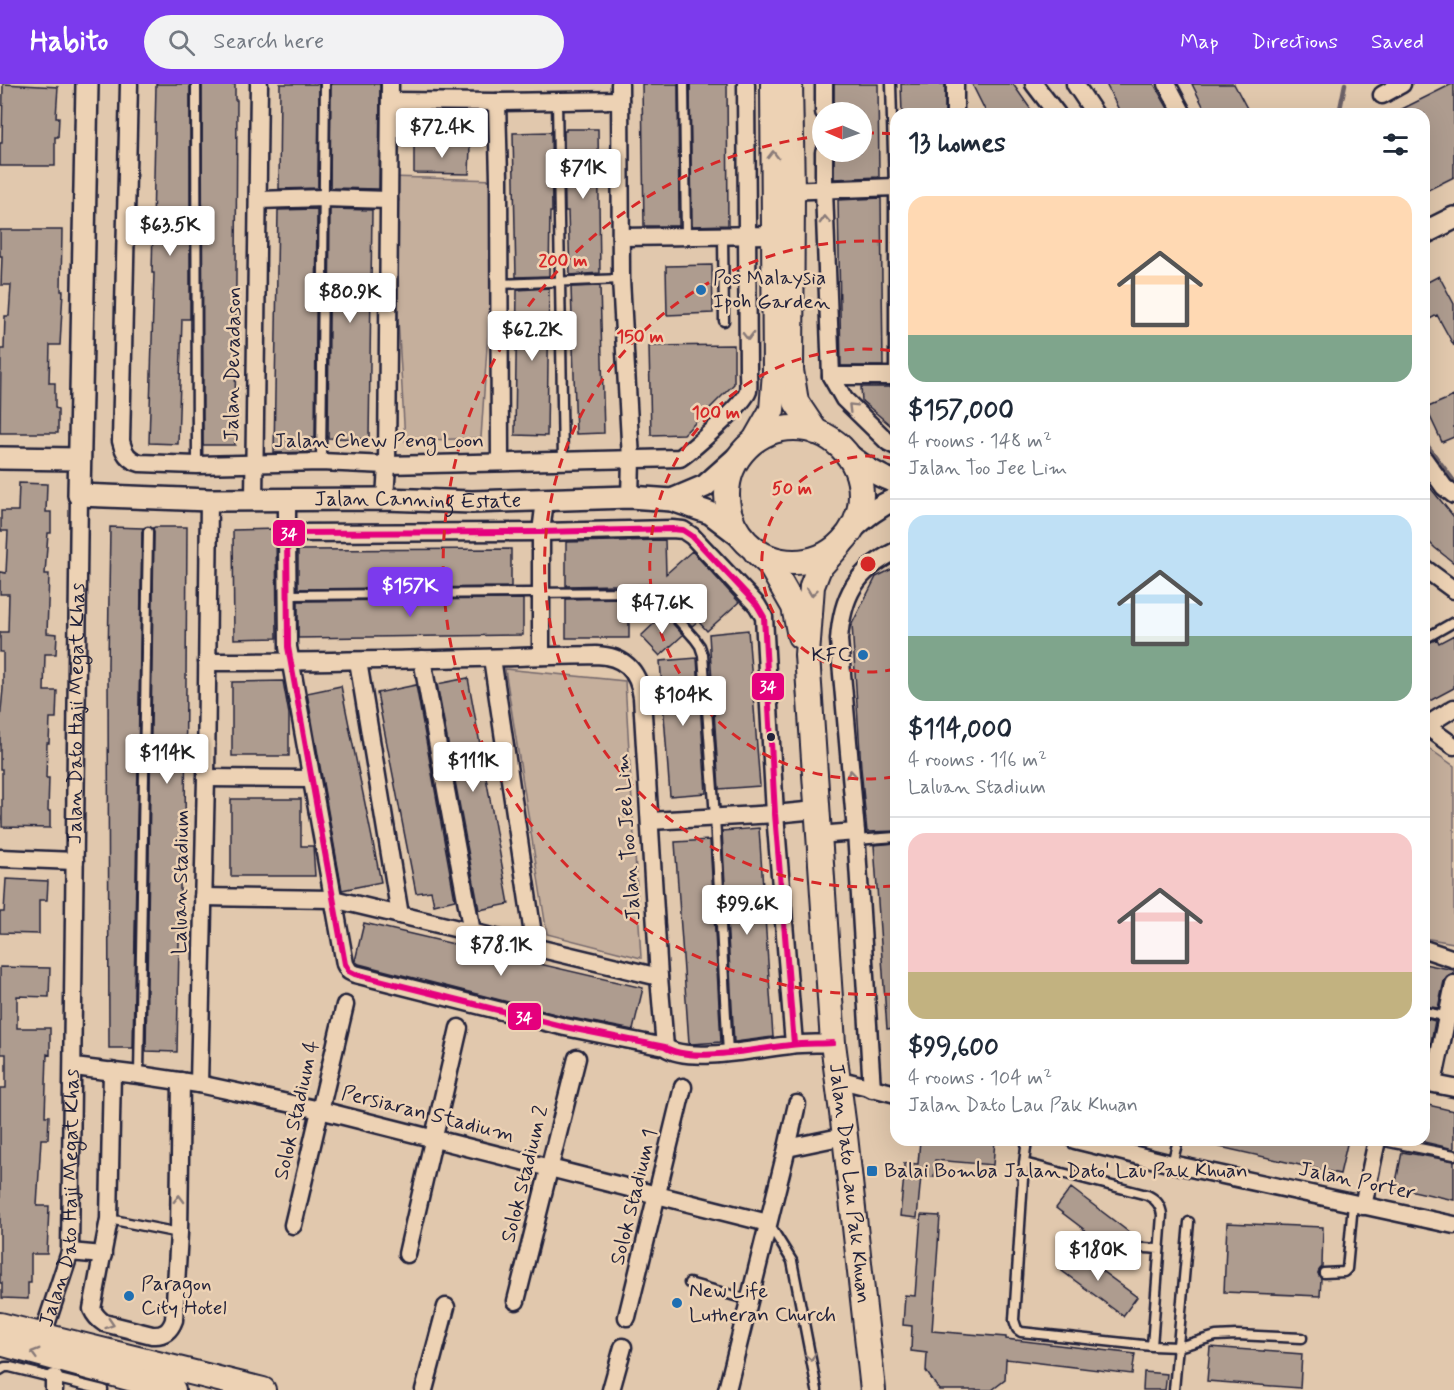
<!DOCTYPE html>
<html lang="en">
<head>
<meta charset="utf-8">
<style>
	body { margin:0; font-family:Mynerve,sans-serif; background:#f2f2f3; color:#1f2937; height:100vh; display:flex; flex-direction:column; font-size:22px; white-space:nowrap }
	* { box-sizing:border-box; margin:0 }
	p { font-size:20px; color:#747a83 }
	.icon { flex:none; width:33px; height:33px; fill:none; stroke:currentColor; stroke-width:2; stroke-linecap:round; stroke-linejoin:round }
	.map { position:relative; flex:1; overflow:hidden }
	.side { position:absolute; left:890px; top:24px; width:540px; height:1038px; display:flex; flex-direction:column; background:#fff; border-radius:18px; box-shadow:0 6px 24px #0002 }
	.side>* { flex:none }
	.needle { width:39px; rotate:272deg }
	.tools { position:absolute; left:812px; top:18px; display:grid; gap:12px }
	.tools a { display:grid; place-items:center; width:60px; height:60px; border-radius:50%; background:#fff; box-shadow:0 6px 24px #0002; font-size:30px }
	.price { position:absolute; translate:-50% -51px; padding:0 14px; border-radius:6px; background:#fff; color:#222; font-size:20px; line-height:39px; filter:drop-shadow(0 2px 3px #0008) }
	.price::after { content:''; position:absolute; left:50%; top:36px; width:18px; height:14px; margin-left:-9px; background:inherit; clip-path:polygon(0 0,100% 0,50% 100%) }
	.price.selected { background:#7c3aed; color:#fff }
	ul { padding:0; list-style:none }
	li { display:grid; align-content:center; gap:12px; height:318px; padding:0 18px }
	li+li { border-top:2px solid #e0e1e3 }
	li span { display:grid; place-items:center; height:186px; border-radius:18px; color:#555 }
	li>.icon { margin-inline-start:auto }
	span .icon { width:108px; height:108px; fill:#fffc; stroke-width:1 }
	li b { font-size:26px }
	h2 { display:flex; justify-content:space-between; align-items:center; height:72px; padding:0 18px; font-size:26px }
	header { display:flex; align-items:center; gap:36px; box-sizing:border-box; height:84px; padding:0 30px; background:#7c3aed; color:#fff }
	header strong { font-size:28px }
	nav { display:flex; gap:33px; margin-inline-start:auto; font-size:21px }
	.search { width:420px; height:54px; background:#f2f2f3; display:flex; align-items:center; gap:15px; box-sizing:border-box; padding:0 21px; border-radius:33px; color:#747a83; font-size:22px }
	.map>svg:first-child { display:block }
	.green { fill:#c5af9c; stroke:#74686c; stroke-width:1.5 }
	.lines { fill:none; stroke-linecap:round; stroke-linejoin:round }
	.stream { stroke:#6b6066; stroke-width:4.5 }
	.building { fill:#ae9c8f; stroke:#22223b; stroke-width:1.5 }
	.service-casing { stroke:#22223b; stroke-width:13 }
	.minor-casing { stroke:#22223b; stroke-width:21 }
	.tertiary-casing { stroke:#22223b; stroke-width:26 }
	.secondary-casing { stroke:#22223b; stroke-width:28 }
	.service { stroke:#edd2b4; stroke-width:8 }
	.minor { stroke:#edd2b4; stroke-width:16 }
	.tertiary { stroke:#edd2b4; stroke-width:21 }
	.secondary { stroke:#edd2b4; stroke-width:24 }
	.bus-1-casing { stroke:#edd2b4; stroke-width:10 }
	.bus-1 { stroke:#e5007d; stroke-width:6 }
	.oneway { stroke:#887a78 }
	.ring { fill:none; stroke:#d62828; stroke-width:3; stroke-dasharray:10 8 }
	.poi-dot { fill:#1f6fb2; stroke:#edd2b4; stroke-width:2 }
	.bus-dot { fill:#22223b; stroke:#edd2b4; stroke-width:2 }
	.labels { text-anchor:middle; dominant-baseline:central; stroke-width:5; stroke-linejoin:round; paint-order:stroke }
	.poi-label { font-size:21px; fill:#22223b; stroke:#edd2b4; text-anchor:start }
	.street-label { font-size:21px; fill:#22223b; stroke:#edd2b4 }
	.centre { fill:#d62828; stroke:#edd2b4; stroke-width:3 }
	.ring-label { font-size:18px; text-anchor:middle; font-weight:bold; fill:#d62828; stroke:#edd2b4; stroke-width:5; stroke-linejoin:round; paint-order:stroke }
	.line-badge { stroke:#edd2b4; stroke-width:2 }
	.badge-label { font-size:16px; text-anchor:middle; font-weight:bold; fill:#fff }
</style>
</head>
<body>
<header>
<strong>Habito</strong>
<div class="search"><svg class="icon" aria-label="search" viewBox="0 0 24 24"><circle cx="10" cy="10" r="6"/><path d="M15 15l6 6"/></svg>Search here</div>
<nav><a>Map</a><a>Directions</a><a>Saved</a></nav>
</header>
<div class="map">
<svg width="1454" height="1306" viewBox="0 0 1454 1306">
	<rect width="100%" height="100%" fill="#e1c8ad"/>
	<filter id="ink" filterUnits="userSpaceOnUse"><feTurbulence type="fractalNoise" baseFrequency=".0167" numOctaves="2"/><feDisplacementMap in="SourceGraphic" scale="12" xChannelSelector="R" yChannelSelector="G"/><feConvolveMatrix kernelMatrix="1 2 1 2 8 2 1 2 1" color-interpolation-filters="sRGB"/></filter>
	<g filter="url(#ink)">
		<path class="green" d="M390 93 498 96 481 354 405 357Z
			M505 585 625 597 641 874 547 850Z
			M1424 661 1454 682V859L1424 854Z"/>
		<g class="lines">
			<path class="stream" d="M1339 30 1345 0
				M1424 357 1454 397"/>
		</g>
		<path class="building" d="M3 0 58 3 56 33H59L58 53H55V82H0V59H2Z
			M156 0H190V235H182L178 360 149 359 154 189H152Z
			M202 0H235V16H237L235 361H203Z
			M280 0H319L318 104 279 105Z
			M331 0H380L379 105 330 104Z
			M642 0H678L679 142H644Z
			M690 0H727L728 141 692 142Z
			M834 0H878L879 93 834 95V68H861V28H834Z
			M901 0H945V30H902Z
			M972 0H1013L1034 30H987Z
			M1106 0H1154L1171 30H1121Z
			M1192 0H1234L1250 30H1207Z
			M1452 0H1454V93L1424 108V30H1392Z
			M566 45H598L600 189 570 191 568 127H565L564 47H566Z
			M551 48 552 128H550L549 192 516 193 513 49Z
			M414 61 470 62 469 90 414 89Z
			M881 114 883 282H841L838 116Z
			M317 125 315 354H311V368L274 369 278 126Z
			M330 125 372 126 369 355 328 354Z
			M0 146H62L61 207H63L60 261H50L49 299H55V324L58 325V349H0L1 265H4L5 232H9L11 201H1L2 172H0Z
			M712 181 713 229 667 231 666 182Z
			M1439 192 1454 220V262L1437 231 1424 238V200Z
			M600 202 604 349 576 350 571 203Z
			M549 204 547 352 515 351 517 206Z
			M734 261V300L684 350 651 351 649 262Z
			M861 303H896V346L862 317Z
			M1454 312V353L1442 358 1426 324Z
			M1424 396 1454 433V479L1435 464 1424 453Z
			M19 399 47 400 46 428H51V449H48L45 490H49L47 549 57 550 56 570H45L44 607H57L56 634H50L49 659H47L46 694H49L48 727H50V744L2 743V685H0V637L3 605V568H0V548H8L9 510H0V488L6 489 8 447H1V427H18Z
			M110 443 143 444 142 448 133 964H109L108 581Z
			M155 443H187L185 752H181L177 968 146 967 154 448 153 444Z
			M276 445 277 554 234 555 233 446Z
			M665 456 666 490 692 467 739 518 707 547 698 537 692 542 673 522 679 516 665 500 566 502V458Z
			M511 465V503L298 505V466Z
			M896 483V747L867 748 861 684 852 540 876 493Z
			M629 514V554H566V515Z
			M523 515V551L298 554V517Z
			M664 530 683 551 660 572 641 552Z
			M748 546 760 702 719 705 709 550Z
			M1454 551V604L1424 620V561L1437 555 1439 559Z
			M697 574 706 709 670 712 660 577Z
			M468 594 509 820 479 826 437 600Z
			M283 597 289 630V672H232V598Z
			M416 601 455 816 434 821 431 807 416 809 377 609Z
			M341 602 381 798 342 806 307 609Z
			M231 715H301V762H313L315 792H231Z
			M759 744 773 953 735 958H734L722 747Z
			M710 756 721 958 691 960 689 959 675 758Z
			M896 759V944L887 945 874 761Z
			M6 795 48 797 47 816H39V850L0 849V828H4Z
			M364 839 643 904 633 946 567 933 359 880 355 877Z
			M1424 880 1454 886V890L1447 893 1444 897 1438 924 1424 922Z
			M0 883 50 884 49 913 17 912V944H50V971L47 970 45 1032H49L48 1055H41L37 1122H49L47 1170H31V1199H28V1215L2 1214V1199H0V1004H6V970H0Z
			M1424 934 1435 937 1429 969 1424 968Z
			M1424 1020 1454 1027V1065L1424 1058Z
			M920 1056H995L993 1081 935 1076 934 1093 921 1092 917 1134 900 1132 904 1092V1079L918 1080Z
			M1212 1056H1348L1340 1090 1211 1061Z
			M1402 1068 1454 1077V1116L1395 1103Z
			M1071 1104 1130 1149 1115 1169 1056 1124Z
			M921 1131 940 1132 932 1247 1006 1253V1255L1135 1270 1132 1290 1006 1275 1005 1296 992 1306H939L926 1287 927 1269 911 1267 912 1242 903 1241 905 1211 915 1212Z
			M1227 1139 1323 1143 1322 1183 1318 1189 1321 1195 1320 1212 1224 1208Z
			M1072 1165 1137 1213 1123 1232 1058 1184Z
			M1210 1263 1302 1270 1300 1304 1207 1297Z
			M1144 1288 1167 1290 1165 1306H1143Z"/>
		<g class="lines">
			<g class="service-casing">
				<path id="service" d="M196 0 197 381
					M684 0 686 152
					M891 0 894 104V292
					M557 16 563 377
					M723 152 724 237
					M500 200 621 195
					M321 378 325 0
					M287 511 639 508C659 510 682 541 695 555L700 562 703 571 715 733 728 969
					M1424 555 1454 538
					M856 756 896 753
					M1424 928 1450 933
					M139 991 148 448
					M1027 1056 1024 1079 1014 1236 1017 1245 1021 1248 1152 1262 1178 1263 1216 1252 1237 1251 1302 1254
					M1379 1056 1454 1071
					M1024 1079 1147 1111C1156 1115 1161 1121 1162 1131L1152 1262
					M1172 1080 1178 1056
					M109 1135 179 1149
					M769 1140 792 1177 817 1306
					M1126 1178C1137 1160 1139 1164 1159 1165
					M1324 1189 1344 1188 1347 1185 1353 1120
					M689 1199 749 1216
					M0 1286 5 1283H10L103 1306
					M1174 1306 1189 1138"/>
			</g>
			<g class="minor-casing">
				<g id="minor">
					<path d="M129 0 121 357C124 369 128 376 140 379L197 381 321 378 387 381 680 374C694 364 743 321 748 307 749 301 748 293 748 287L746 0"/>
					<path d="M620 0 621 195 631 375 630 413"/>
					<path d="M824 0V28"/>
					<path d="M955 0V30"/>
					<path d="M1034 0 1057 30"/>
					<path d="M1075 0 1095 30"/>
					<path d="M1167 0 1183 30"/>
					<path d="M1382 11 1402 0"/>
					<path d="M390 17 497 18 620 16"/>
					<path d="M497 18 499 95 500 378"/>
					<path d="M824 68V106L831 292 844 315 888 358 896 362"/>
					<path d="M784 107 896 103"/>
					<path d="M258 116 324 114 389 116"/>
					<path d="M621 153 774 151 775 142"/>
					<path d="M831 292H896"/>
					<path d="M1424 375 1444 403 1454 411"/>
					<path d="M385 415 387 381 390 0"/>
					<path d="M254 416 259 0"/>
					<path d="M287 449V416"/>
					<path d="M1424 484 1454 506"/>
					<path d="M541 572V448L545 416"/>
					<path d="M492 574 535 864"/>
					<path d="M422 575 472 848"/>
					<path d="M358 577 400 831"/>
					<path d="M207 578C337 578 466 574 596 571 624 572 638 586 642 613L659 893 665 963"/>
					<path d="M1426 642 1454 662"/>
					<path d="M1424 643 1454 624"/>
					<path d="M206 694 311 695"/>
					<path d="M650 737 775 730 816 726"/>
					<path d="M818 751 856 748"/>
					<path d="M0 774 75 777"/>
					<path d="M203 813 333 815 659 893"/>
					<path d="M1424 865 1454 875"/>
					<path d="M794 960 775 730 764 533 757 521 692 452 683 446 672 445 541 448 287 449 288 563 345 880 349 887 355 890 565 943 665 963C688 980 762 964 790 961 804 959 819 960 833 959"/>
					<path d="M74 983 139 991 199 1000 320 1026 768 1139"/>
					<path d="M112 987 109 1135 92 1225C95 1232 98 1235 104 1239L152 1251C164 1252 170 1247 174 1236L179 1149 181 997"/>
					<path d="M837 995 896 1010"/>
					<path d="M1424 998 1454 1004"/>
					<path d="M1433 999 1454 900"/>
					<path d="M199 1000 206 694 209 416"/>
					<path d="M872 1005 856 748 839 556C842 513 855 487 896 467"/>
					<path d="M1075 1056 1172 1080 1454 1141"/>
					<path d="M787 1064 797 1020"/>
					<path d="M1363 1122 1377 1056"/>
					<path d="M293 1141 345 921"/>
					<path d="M70 1168 103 1171"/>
					<path d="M407 1170 459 944"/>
					<path d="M516 1217 577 974"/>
					<path d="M627 1233 683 1003"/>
					<path id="s1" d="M42 1253 70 1168 79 411"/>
					<path d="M54 1294V1306"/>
					<path d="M424 1306 446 1223"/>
					<path d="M611 1306 623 1263"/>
					<path d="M727 1306 787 1064 845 1052"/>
				</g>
			</g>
			<g class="tertiary-casing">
				<g id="tertiary">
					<path id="s2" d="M87 0 79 411 209 416 385 415 472 418 630 413 672 416 705 402 742 369"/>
					<path d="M1424 149 1454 134"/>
					<path d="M846 369C862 381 876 392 896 398"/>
					<path d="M0 374 79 375"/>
					<path d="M672 416 710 429 740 452"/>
					<path d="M851 446C865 433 878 422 896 415"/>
				</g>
			</g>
			<g class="secondary-casing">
				<g id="secondary">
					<path d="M790 0 792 107 791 286 796 318 816 348"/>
					<circle cx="794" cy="411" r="67"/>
					<path d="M755 356 772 326 775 288 773 0"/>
					<path id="s3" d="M841 459 819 484 812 502 807 571 833 959 845 1052 873 1306"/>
					<path d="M756 468 770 481 794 523 800 552"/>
					<path d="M0 1241 263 1306"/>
					<path d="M0 1259 173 1306"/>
				</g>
			</g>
			<use href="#service" class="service"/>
			<use href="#minor" class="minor"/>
			<use href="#tertiary" class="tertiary"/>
			<use href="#secondary" class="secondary"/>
			<g class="bus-1-casing">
				<path id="bus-1" d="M794 960 775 730 764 533 757 521 692 452 683 446 672 445 541 448 287 449 288 563 345 880 349 887 355 890 565 943 665 963C688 980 762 964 790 961 804 959 819 960 833 959"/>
			</g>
			<use href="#bus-1" class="bus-1"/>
		</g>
		<defs><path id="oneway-chevron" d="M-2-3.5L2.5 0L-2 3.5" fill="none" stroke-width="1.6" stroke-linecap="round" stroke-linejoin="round" transform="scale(1.5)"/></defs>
		<g class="oneway">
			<use href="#oneway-chevron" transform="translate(773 71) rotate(-90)"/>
			<use href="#oneway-chevron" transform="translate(825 136) rotate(-92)"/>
			<use href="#oneway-chevron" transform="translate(748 252) rotate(90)"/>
			<use href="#oneway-chevron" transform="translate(852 323) rotate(-135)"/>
			<use href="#oneway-chevron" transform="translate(812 508) rotate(98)"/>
			<use href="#oneway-chevron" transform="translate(851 690) rotate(-95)"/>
			<use href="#oneway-chevron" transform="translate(179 1115) rotate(-89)"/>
			<use href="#oneway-chevron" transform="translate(110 1240) rotate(18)"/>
			<use href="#oneway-chevron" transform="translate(35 1269) rotate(-164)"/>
			<use href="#oneway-chevron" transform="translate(811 1273) rotate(79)"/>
		</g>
	</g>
	<g class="ring">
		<path d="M895 585A108 108 0 1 1 895 375"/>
		<path d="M894 693A215 215 0 1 1 894 267"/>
		<path d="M893 802A323 323 0 1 1 893 158"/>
		<path d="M894 910A431 431 0 0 1 819 52M864 49A431 431 0 0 1 894 50"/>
	</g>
	<g class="poi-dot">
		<circle cx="701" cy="206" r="6"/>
		<circle cx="863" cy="571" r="6"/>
		<rect x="866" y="1081" width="12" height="12" rx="3"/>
		<circle cx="129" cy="1212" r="6"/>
		<circle cx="677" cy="1219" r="6"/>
	</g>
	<circle class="bus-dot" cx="771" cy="653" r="5"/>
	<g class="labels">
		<g class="poi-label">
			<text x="713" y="194">Pos Malaysia<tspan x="713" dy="24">Ipoh Garden</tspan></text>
			<text x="851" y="571" text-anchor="end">KFC</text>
			<text x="884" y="1087">Balai Bomba Jalan Dato' Lau Pak Khuan</text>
			<text x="141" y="1200">Paragon<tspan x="141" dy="24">City Hotel</tspan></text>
			<text x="689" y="1207">New Life<tspan x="689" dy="24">Lutheran Church</tspan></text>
		</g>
		<g class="street-label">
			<text transform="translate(233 280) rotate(-89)">Jalan Devadason</text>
			<text x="379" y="357">Jalan Chew Peng Loon</text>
			<text stroke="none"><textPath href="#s2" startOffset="750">Jalan Canning Estate</textPath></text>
			<text stroke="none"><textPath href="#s1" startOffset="628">Jalan Dato Haji Megat Khas</textPath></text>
			<text transform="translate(628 753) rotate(-94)">Jalan Too Jee Lim</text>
			<text transform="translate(181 798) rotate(-89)">Laluan Stadium</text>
			<text transform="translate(297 1026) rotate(-77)">Solok Stadium 4</text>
			<text transform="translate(428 1030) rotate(14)">Persiaran Stadium</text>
			<text transform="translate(525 1090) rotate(-76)">Solok Stadium 2</text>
			<text transform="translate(1357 1097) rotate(12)">Jalan Porter</text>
			<text stroke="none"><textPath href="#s3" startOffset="652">Jalan Dato Lau Pak Khuan</textPath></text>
			<text stroke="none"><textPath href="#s1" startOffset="142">Jalan Dato Haji Megat Khas</textPath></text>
			<text transform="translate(634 1113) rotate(-76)">Solok Stadium 1</text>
		</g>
	</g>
	<circle cx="868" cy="480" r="9" class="centre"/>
	<g class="ring-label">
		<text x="563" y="182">200 m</text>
		<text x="640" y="258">150 m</text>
		<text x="716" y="334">100 m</text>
		<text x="792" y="410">50 m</text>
	</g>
	<g class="line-badge">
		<rect x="272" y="435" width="34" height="28" rx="6" fill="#e5007d"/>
		<rect x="751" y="588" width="34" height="29" rx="6" fill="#e5007d"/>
		<rect x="507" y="918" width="35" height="29" rx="6" fill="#e5007d"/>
	</g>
	<g class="badge-label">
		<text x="289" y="455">34</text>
		<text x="768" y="608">34</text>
		<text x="524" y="939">34</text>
	</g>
</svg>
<div class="tools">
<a><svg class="needle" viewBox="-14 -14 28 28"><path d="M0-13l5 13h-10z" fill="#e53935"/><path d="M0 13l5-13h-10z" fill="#747a83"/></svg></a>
</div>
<b class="price" style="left:442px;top:75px">$72.4K</b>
<b class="price" style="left:583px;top:116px">$71K</b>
<b class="price" style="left:170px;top:173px">$63.5K</b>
<b class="price" style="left:350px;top:240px">$80.9K</b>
<b class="price" style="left:532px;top:278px">$62.2K</b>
<b class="price selected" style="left:410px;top:534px">$157K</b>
<b class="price" style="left:662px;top:551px">$47.6K</b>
<b class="price" style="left:683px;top:643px">$104K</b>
<b class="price" style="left:167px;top:701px">$114K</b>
<b class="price" style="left:473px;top:709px">$111K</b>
<b class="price" style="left:747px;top:852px">$99.6K</b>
<b class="price" style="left:501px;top:893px">$78.1K</b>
<b class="price" style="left:1098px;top:1198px">$180K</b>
<section class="side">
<h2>13 homes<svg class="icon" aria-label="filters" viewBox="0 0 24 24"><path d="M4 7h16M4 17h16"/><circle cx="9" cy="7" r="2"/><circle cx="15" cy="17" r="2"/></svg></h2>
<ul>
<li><span style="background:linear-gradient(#ffd9b3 75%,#7fa58c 0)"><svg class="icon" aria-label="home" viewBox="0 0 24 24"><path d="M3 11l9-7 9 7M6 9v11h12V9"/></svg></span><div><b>$157,000</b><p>4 rooms · 148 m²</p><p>Jalan Too Jee Lim</p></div></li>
<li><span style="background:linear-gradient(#bfe0f5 65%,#7fa58c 0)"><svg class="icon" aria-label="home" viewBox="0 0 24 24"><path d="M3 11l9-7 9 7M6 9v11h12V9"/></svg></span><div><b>$114,000</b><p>4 rooms · 116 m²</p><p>Laluan Stadium</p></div></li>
<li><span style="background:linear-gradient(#f6c9c9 75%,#c2b280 0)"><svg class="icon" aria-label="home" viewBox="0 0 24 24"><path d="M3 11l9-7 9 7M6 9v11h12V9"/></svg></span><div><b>$99,600</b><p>4 rooms · 104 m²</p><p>Jalan Dato Lau Pak Khuan</p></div></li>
</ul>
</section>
</div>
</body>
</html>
